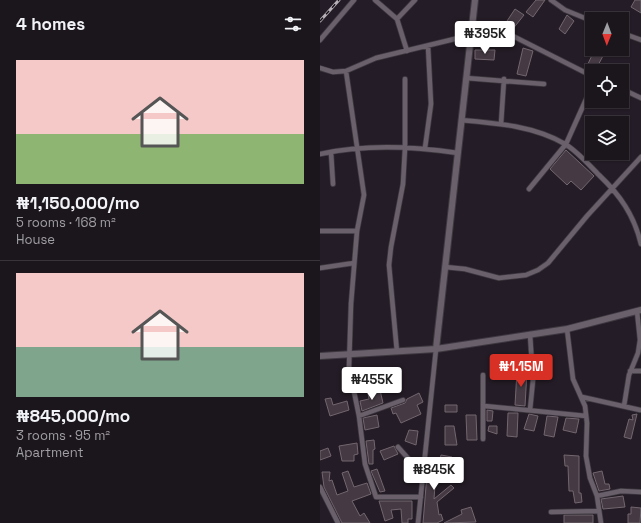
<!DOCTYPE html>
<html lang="en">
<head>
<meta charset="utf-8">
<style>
	body { margin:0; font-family:"Space Grotesk",sans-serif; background:#241e25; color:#f1f3f6; height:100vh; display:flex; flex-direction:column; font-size:15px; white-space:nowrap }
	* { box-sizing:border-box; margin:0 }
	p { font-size:13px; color:#a09fa3 }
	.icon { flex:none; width:22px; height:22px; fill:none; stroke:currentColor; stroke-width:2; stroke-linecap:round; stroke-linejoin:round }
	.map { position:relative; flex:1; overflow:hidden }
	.details { display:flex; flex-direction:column; background:#1b151c; width:320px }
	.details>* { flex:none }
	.needle { width:26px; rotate:181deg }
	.tools { position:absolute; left:265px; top:12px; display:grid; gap:8px }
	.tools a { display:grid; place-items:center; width:44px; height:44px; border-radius:0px; background:#1b151c; box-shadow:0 1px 3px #0004,0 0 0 1px #39343b; font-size:20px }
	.price { position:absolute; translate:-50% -34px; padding:0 9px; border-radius:4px; background:#fff; color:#222; font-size:13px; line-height:26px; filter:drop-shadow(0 1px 2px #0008) }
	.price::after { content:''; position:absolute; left:50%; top:24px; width:12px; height:9px; margin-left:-6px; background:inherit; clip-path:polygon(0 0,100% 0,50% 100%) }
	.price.on { background:#d93025; color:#fff }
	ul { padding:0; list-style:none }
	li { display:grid; align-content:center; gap:8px; height:212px; padding:0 16px }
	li+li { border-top:1px solid #39343b }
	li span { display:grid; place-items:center; height:124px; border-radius:0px; color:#555 }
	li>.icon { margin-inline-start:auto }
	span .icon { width:72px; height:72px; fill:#fffc; stroke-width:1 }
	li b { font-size:17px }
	h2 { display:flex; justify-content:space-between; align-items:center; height:48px; padding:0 16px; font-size:17px }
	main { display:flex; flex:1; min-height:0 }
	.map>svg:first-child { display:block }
	.building { fill:#453a43; stroke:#72666f }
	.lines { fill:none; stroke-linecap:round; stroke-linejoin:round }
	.minor-casing { stroke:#3e3840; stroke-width:6 }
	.tertiary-casing { stroke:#3e3840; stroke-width:8 }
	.minor { stroke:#69606b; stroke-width:4.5 }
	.tertiary { stroke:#69606b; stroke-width:6 }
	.rail-casing { stroke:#b6b0b7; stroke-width:3 }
	.rail { stroke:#1b131c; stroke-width:1.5; stroke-dasharray:4.5; stroke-linecap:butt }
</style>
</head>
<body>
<main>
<section class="details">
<h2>4 homes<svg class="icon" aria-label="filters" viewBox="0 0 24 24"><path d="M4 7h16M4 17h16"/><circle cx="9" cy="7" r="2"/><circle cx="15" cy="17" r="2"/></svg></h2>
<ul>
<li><span style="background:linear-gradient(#f6c9c9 60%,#8fb573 0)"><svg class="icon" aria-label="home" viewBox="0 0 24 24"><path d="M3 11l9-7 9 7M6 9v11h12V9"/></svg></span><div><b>₦1,150,000/mo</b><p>5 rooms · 168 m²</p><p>House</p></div></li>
<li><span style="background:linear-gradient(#f6c9c9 60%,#7fa58c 0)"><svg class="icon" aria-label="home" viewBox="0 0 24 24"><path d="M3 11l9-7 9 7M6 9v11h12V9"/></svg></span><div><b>₦845,000/mo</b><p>3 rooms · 95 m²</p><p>Apartment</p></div></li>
</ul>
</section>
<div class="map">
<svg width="321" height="523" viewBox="0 0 321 523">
	<rect width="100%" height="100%" fill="#241c26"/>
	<path class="building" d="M216 0H225L213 17 206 12Z
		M315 0H321V13L311 7Z
		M195 9 204 15 192 30 185 24Z
		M247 15 254 21 245 34 239 29Z
		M203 48 213 51 206 76 197 74Z
		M275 49 284 54 275 71H272L266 68Z
		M155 50H175L174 60 155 59Z
		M246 150 274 176 261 190 251 181 247 185 230 169Z
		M197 371H207L205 406 195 405Z
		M60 390 63 403 42 411 40 401 49 399 48 393Z
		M99 393 103 402 97 405 101 414 81 423 76 413 73 414 71 408 85 403 87 399Z
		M11 398 13 405 27 401 29 410 10 416 5 399Z
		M125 405H137V412H125Z
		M167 410 173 411 172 421H167Z
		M188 413H198L197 437 187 436Z
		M209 414 218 416 214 431 204 429Z
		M317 414 311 439 304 437 309 419 313 420 312 415Z
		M57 415 59 427 45 430 43 418Z
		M146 415H156L157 440H147Z
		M227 416 238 417 234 437 224 435Z
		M246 418 259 419 256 433 243 430Z
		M125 426H134L137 445H125Z
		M169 426H177V434L168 431Z
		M89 430 98 431 96 445 85 441Z
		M54 440 55 449 53 450V464H49L46 441Z
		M37 443 38 454 34 455V461H22L19 446Z
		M74 446 78 454 64 460 60 451Z
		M8 448 11 456 0 460V451Z
		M121 455 132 457 130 463 125 462V472L116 471 114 499 131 485 134 488 117 502 119 515 121 514 123 520 117 523H103L108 462 119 463Z
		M244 455 259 456V493H261L262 502 255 503 253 491H249L248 466H245Z
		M57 469 65 491 60 492 51 471Z
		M28 471 34 487 47 483 51 494 32 501 40 516 44 513 50 523H22L4 487 2 472H10L9 481 12 480 17 495 28 491 22 473Z
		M282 471 285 484H289L290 489 279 491 273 473Z
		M303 496 305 507 283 509 281 499Z
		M59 501H92V519H88V523H82L81 509 71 510 73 518 65 521Z
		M151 507 156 522 124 523 142 514 141 510Z
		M311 507 321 508 320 523H308V514H311Z
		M244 515H273V523H244Z"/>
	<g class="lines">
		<g class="minor-casing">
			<path id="minor" d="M55 0 77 19 87 51
				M231 0 245 10 272 21
				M77 19 95 0
				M152 26 179 29 272 76
				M302 33 321 40
				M0 40 34 0
				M0 68 13 72 26 71 56 58 151 35
				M26 71 44 195 37 231 31 304 29 367 39 416 45 464 56 497H101
				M146 78 224 84
				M302 89 321 98
				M141 120C176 123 214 126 245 144 257 151 269 165 279 175 300 195 314 215 321 244
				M181 124 184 79
				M105 148 111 104 108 46
				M11 152 13 184
				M0 154C45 144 92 146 138 153
				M209 189 246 144 272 86
				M0 231H37
				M125 267 145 269 179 278 206 275 218 270 228 263 267 216 321 157
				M0 268 34 263
				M247 329 253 379 265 406 267 423 266 456 270 478 277 496 281 523
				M210 334 213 380 210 410
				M77 352 69 265 71 247 83 184 85 148V79
				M310 371H321
				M163 375V439
				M262 397 320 410
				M164 406 266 416
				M304 406 309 375 318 353 320 340 317 311
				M39 416 83 400
				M78 447 94 465 104 468
				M0 487 18 523
				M277 496 301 491 321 492
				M231 512 279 511
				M98 523 116 349"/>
		</g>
		<g class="tertiary-casing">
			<path id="tertiary" d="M116 349 155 0
				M0 356 116 349 247 329 321 310"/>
		</g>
		<use href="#minor" class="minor"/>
		<use href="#tertiary" class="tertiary"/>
		<g class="rail-casing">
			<path id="rail" d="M0 21 19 0"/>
		</g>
		<use href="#rail" class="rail"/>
	</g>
</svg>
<div class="tools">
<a><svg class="needle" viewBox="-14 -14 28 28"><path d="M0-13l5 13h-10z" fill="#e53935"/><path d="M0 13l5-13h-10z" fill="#a09fa3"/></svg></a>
<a><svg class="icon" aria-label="locate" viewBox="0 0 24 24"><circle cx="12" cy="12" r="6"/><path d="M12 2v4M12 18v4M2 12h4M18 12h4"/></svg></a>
<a><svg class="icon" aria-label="layers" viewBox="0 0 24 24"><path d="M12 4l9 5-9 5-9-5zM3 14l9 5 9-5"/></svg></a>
</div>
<b class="price" style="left:165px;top:55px">₦395K</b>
<b class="price on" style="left:201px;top:388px">₦1.15M</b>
<b class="price" style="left:52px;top:401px">₦455K</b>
<b class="price" style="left:114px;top:491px">₦845K</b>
</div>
</main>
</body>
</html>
